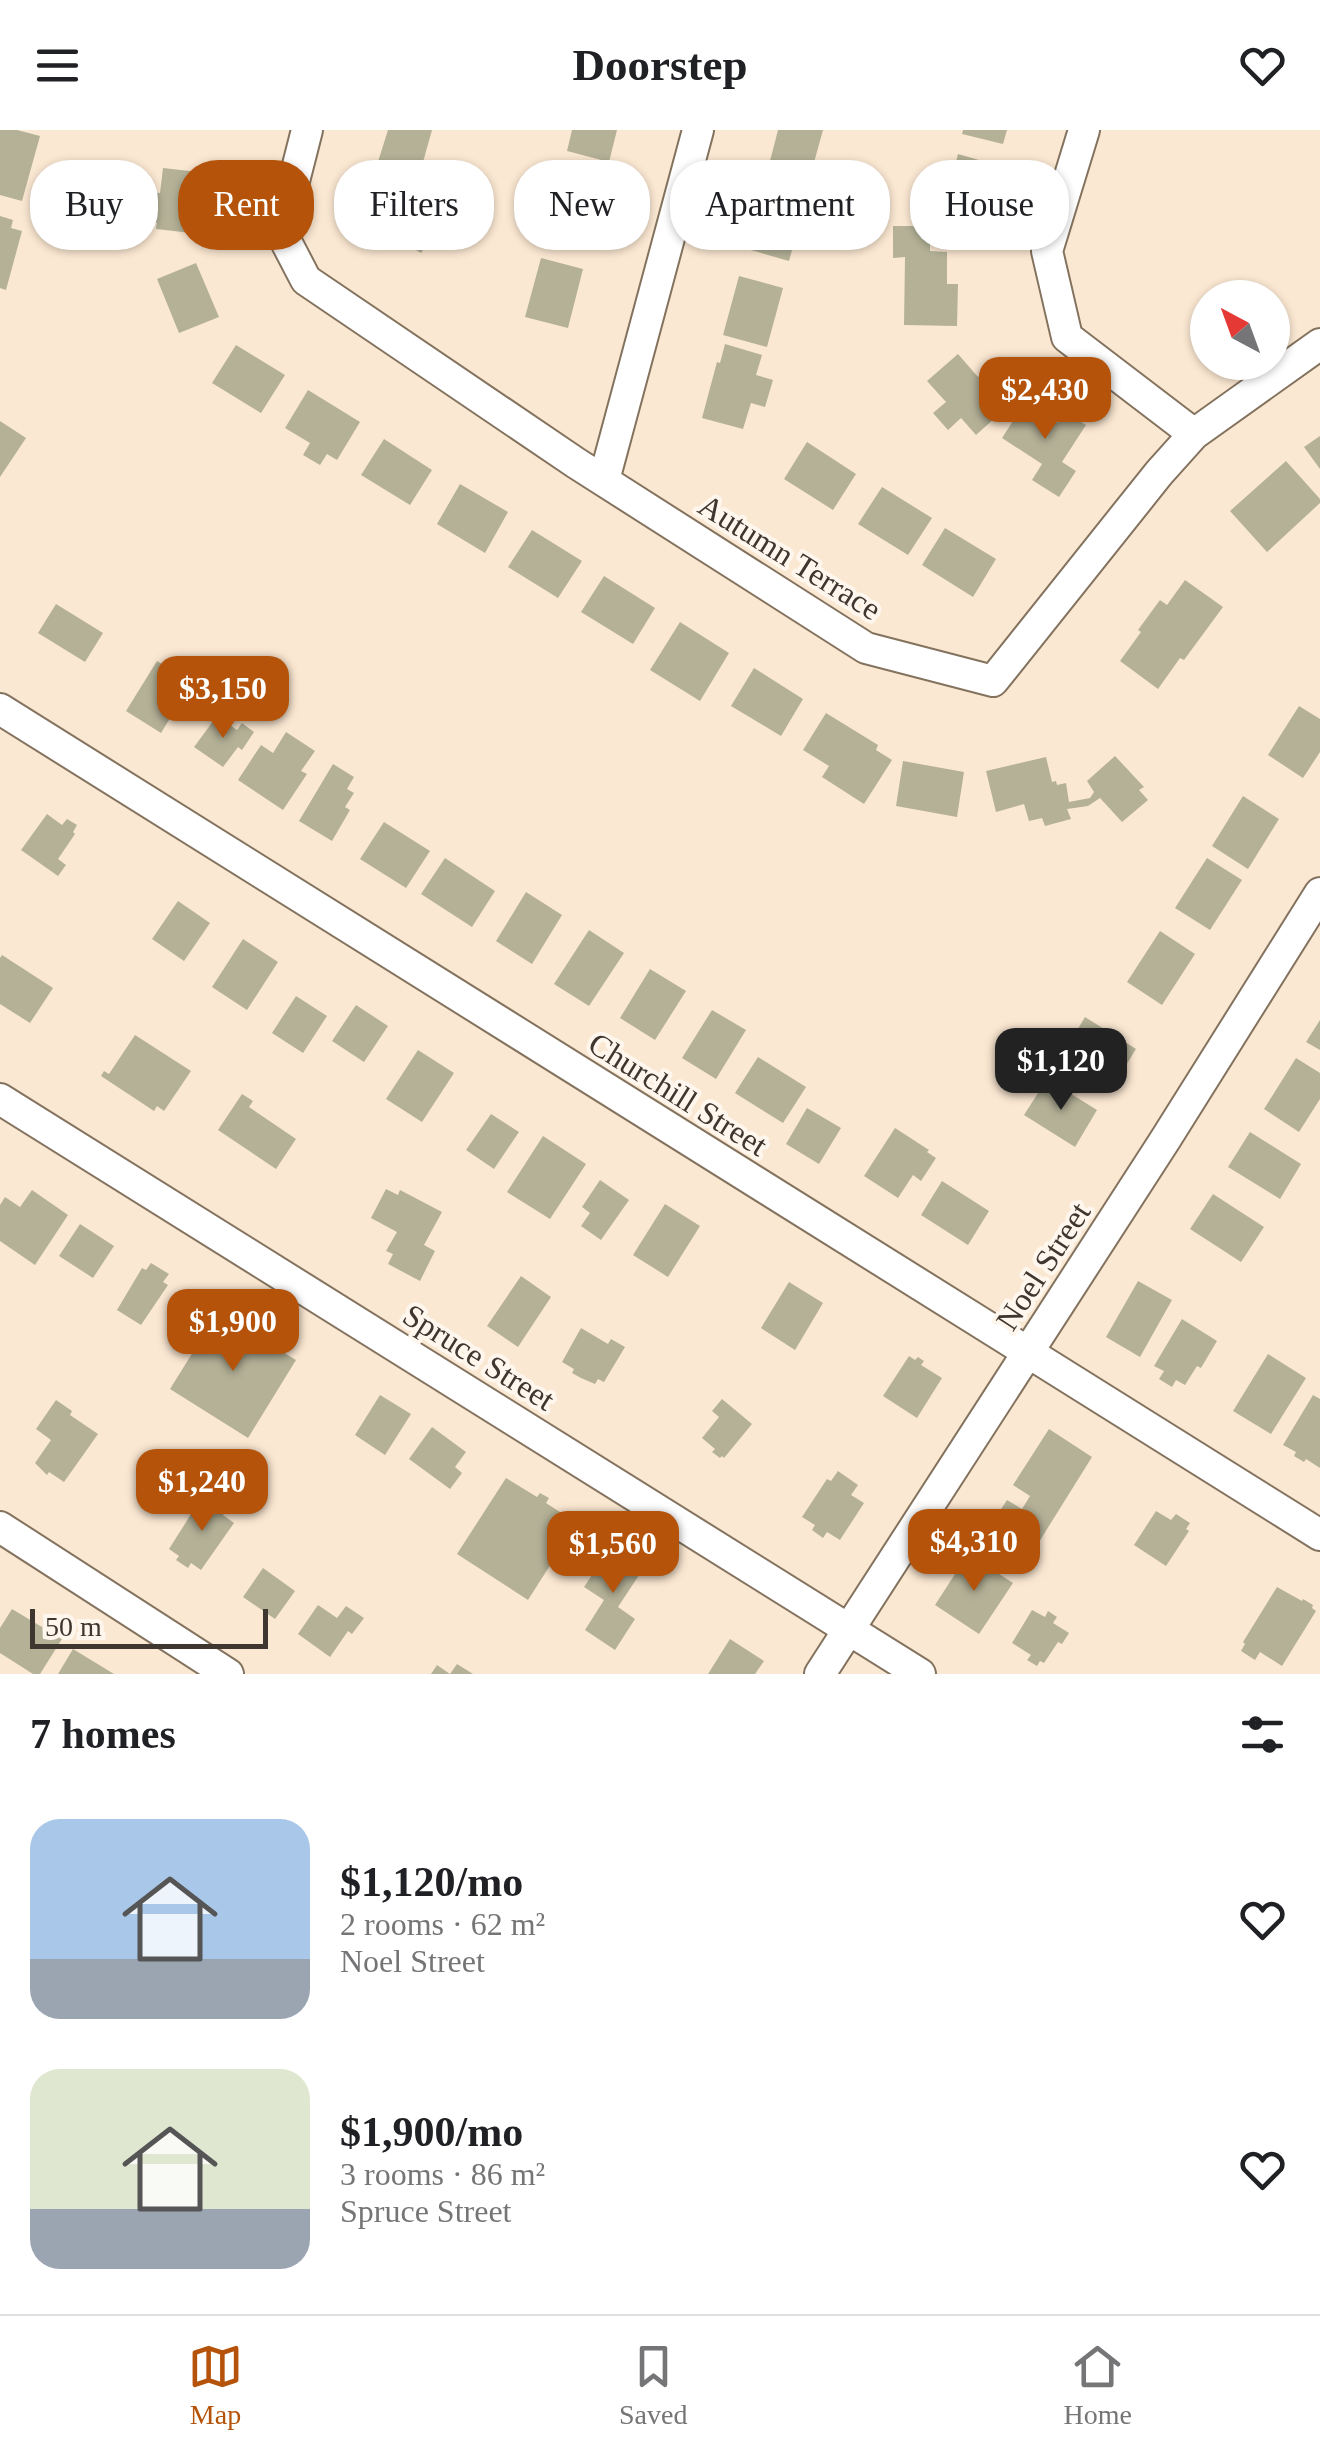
<!DOCTYPE html>
<html lang="en">
<head>
<meta charset="utf-8">
<style>
	body { margin:0; font-family:"Times New Roman",serif; background:#f6f6f6; color:#202124; height:100vh; display:flex; flex-direction:column; font-size:38px; white-space:nowrap }
	* { box-sizing:border-box; margin:0 }
	p { font-size:32px; color:#757577 }
	.icon { flex:none; width:55px; height:55px; fill:none; stroke:currentColor; stroke-width:2; stroke-linecap:round; stroke-linejoin:round }
	.map { position:relative; height:1544px; overflow:hidden }
	.drawer { display:flex; flex-direction:column; background:#fff; flex:1 }
	.drawer>* { flex:none }
	.top-card { position:absolute; left:30px; top:30px; width:1260px; height:90px; display:flex; gap:20px }
	.needle { width:65px; rotate:319deg }
	.tools { position:absolute; left:1190px; top:150px; display:grid; gap:20px }
	.tools a { display:grid; place-items:center; width:100px; height:100px; border-radius:50%; background:#fff; box-shadow:0 2px 8px #0004; font-size:50px }
	.scale { position:absolute; left:30px; bottom:25px; width:238px; box-sizing:border-box; padding-left:10px; border:5px solid #3f372f; border-top:0; font-size:28px; line-height:35px; white-space:nowrap; color:#3f372f; -webkit-text-stroke:8px #fff7ee; paint-order:stroke }
	.price { position:absolute; translate:-50% -85px; padding:0 22px; border-radius:20px; background:#b45309; color:#fff; font-size:32px; line-height:65px; filter:drop-shadow(0 2px 5px #0008) }
	.price::after { content:''; position:absolute; left:50%; top:60px; width:30px; height:22px; margin-left:-15px; background:inherit; clip-path:polygon(0 0,100% 0,50% 100%) }
	.price.on { background:#222; color:#fff }
	ul { padding:0; list-style:none }
	li { display:flex; align-items:center; gap:30px; height:250px; padding:0 30px }
	li span { display:grid; place-items:center; flex:none; width:280px; height:200px; border-radius:30px; color:#555 }
	li>.icon { margin-inline-start:auto }
	span .icon { width:120px; height:120px; fill:#fffc; stroke-width:1 }
	li b { font-size:42px }
	h2 { display:flex; justify-content:space-between; align-items:center; height:120px; padding:0 30px; font-size:42px }
	.tag { padding:0 35px; border-radius:40px; background:#fff; box-shadow:0 2px 8px #0004; font-size:35px; line-height:90px }
	.tag.on { background:#b45309; color:#fff }
	header { display:flex; justify-content:space-between; align-items:center; height:130px; padding:0 30px; background:#fff; font-size:45px; font-weight:700 }
	.tab-bar { display:flex; justify-content:space-around; align-items:center; height:140px; border-top:2px solid #e0e0e0; background:#fff; font-size:28px; color:#757577 }
	.tab-bar a { display:grid; justify-items:center; gap:5px }
	.tab-bar .on { color:#b45309 }
	.map>svg:first-child { display:block }
	.building { fill:#b4b197 }
	.lines { fill:none; stroke-linecap:round; stroke-linejoin:round }
	.minor-casing { stroke:#83725e; stroke-width:34 }
	.minor { stroke:#fff; stroke-width:30 }
	.labels { text-anchor:middle; dominant-baseline:central; stroke-width:8; stroke-linejoin:round; paint-order:stroke }
	.street-label { font-size:32px; fill:#3f372f; stroke:#fff7ee }
</style>
</head>
<body>
<header><svg class="icon" aria-label="menu" viewBox="0 0 24 24"><path d="M4 6h16M4 12h16M4 18h16"/></svg>Doorstep<svg class="icon" aria-label="heart" viewBox="0 0 24 24"><path d="M12 20l-8-8c-3-5 5-10 8-4 3-6 11-1 8 4z"/></svg></header>
<div class="map">
<svg width="1320" height="1544" viewBox="0 0 1320 1544">
	<rect width="100%" height="100%" fill="#fbe8d2"/>
	<path class="building" d="M0 0H17L40 6 22 71 0 65Z
		M388 0H432L418 50 376 38Z
		M572 0H617L609 32 567 21Z
		M778 0H823L810 47 769 35Z
		M963 0H1007L1003 14 962 4Z
		M958 24 1000 36 982 104 940 93Z
		M163 38 207 43 200 104 156 99 157 93 134 90 137 61 160 63Z
		M558 53 602 65 586 120 543 108Z
		M390 54 443 86 421 123 368 91Z
		M763 61 805 73 789 131 747 119Z
		M0 86 13 90 11 98 22 101 6 160 0 158Z
		M893 96H930V121L947 122V154H958L957 196 904 195 905 127 893 128Z
		M541 128 583 139 568 198 525 187Z
		M196 133 219 187 179 203 157 149Z
		M739 146 783 158 767 217 723 205Z
		M725 214 762 225 756 245 773 250 765 277 751 273 743 299 702 288 717 232 720 233Z
		M236 215 285 245 261 283 212 253Z
		M958 224 978 247 987 239 1015 270 976 305 961 288 948 300 933 283 946 272 927 251Z
		M308 260 360 292 337 330 327 324 320 335 303 325 310 313 285 298Z
		M1031 263 1052 277 1047 285 1058 293 1065 282 1086 295 1062 332 1076 341 1059 367 1032 350 1042 334 1002 308Z
		M0 291 26 308 0 347Z
		M1320 306V339L1304 317Z
		M384 309 432 340 410 375 361 345Z
		M807 312 856 344 833 380 784 349Z
		M1286 331 1320 369V373L1267 422 1230 381Z
		M460 354 508 382 485 423 437 394Z
		M882 357 932 388 908 425 858 394Z
		M945 398 996 429 973 467 922 435Z
		M532 400 582 431 558 468 508 437Z
		M604 446 655 478 633 514 581 482Z
		M1185 450 1223 477 1184 530 1180 528 1158 559 1120 531 1141 502 1138 500 1160 470 1167 475Z
		M56 474 103 503 85 532 38 503Z
		M680 492 729 523 700 571 650 540Z
		M157 531 192 552 161 603 126 581Z
		M754 538 803 569 781 606 731 576Z
		M1299 576 1320 589V622L1303 648 1268 625Z
		M826 583 878 615 876 620 892 630 864 674 822 647 829 636 803 620Z
		M217 586 237 600 242 593 254 602 242 620 238 617 223 637 194 617Z
		M286 602 315 621 301 641 307 644 283 680 238 650 261 615 273 623Z
		M1115 626 1144 657 1139 660 1148 670 1122 692 1100 668 1088 676 1067 679 1071 689 1045 696 1042 688 1029 691 1024 674 996 682 986 641 1046 627 1052 652 1056 651 1057 655 1066 653 1069 672 1090 668 1094 662 1087 651Z
		M903 631 964 642 957 687 896 676Z
		M333 634 354 647 347 659 354 663 345 677 350 680 332 711 299 691Z
		M1243 666 1279 689 1248 739 1212 716Z
		M47 684 62 695 67 689 77 695 73 702 75 704 58 729 66 735 58 746 21 720Z
		M384 692 430 721 406 758 360 729Z
		M445 728 495 761 472 797 421 764Z
		M1207 728 1242 750 1210 800 1175 778Z
		M526 762 562 785 532 834 496 811Z
		M178 771 210 793 184 831 152 809Z
		M589 800 624 823 589 876 554 854Z
		M1160 801 1195 824 1162 875 1127 852Z
		M243 809 278 832 247 880 212 857Z
		M2 825 53 858 30 893 0 874V828Z
		M650 839 686 861 655 910 620 888Z
		M296 866 327 886 303 923 272 903Z
		M356 875 388 896 364 932 332 911Z
		M712 880 746 900 716 949 682 928Z
		M1085 887 1136 919 1114 955 1063 924Z
		M1320 890V920L1306 912Z
		M135 905 191 941 164 981 157 976 154 981 101 946 104 941 109 944Z
		M418 920 454 943 422 992 386 969Z
		M758 927 806 957 783 993 735 963Z
		M1296 928 1320 943V969L1299 1002 1264 979Z
		M1047 949 1097 980 1075 1017 1024 985Z
		M242 964 253 971 249 977 296 1009 276 1039 218 1000Z
		M807 978 841 998 819 1034 786 1014Z
		M491 984 519 1002 494 1039 466 1020Z
		M895 998 929 1020 927 1022 936 1028 921 1051 913 1045 898 1068 864 1046Z
		M1250 1002 1301 1034 1280 1069 1228 1037Z
		M543 1006 586 1034 550 1089 507 1062Z
		M600 1050 629 1070 601 1110 581 1096 590 1083 582 1077Z
		M942 1051 989 1081 968 1115 921 1085Z
		M386 1059 398 1065 400 1060 442 1082 424 1115 435 1121 420 1151 388 1134 393 1124 386 1121 397 1102 371 1088Z
		M32 1060 68 1085 35 1135 0 1111V1075L5 1067 20 1077Z
		M1213 1064 1264 1097 1241 1132 1190 1099Z
		M665 1074 700 1096 668 1147 633 1125Z
		M80 1094 114 1116 93 1148 59 1126Z
		M151 1133 169 1144 163 1152 168 1155 141 1195 117 1180 142 1138 146 1140Z
		M521 1146 551 1167 518 1217 487 1196Z
		M1138 1151 1172 1170 1140 1227 1106 1207Z
		M789 1152 823 1173 795 1220 761 1198Z
		M218 1182 251 1202 255 1196 267 1204 263 1210 296 1230 248 1308 170 1259Z
		M1182 1189 1217 1211 1201 1238 1197 1236 1185 1255 1176 1250 1172 1257 1159 1249 1164 1241 1154 1236Z
		M581 1198 608 1214 611 1209 625 1217 604 1252 598 1249 595 1254 581 1248 572 1243 574 1239 562 1232Z
		M1268 1224 1306 1248 1271 1304 1233 1281Z
		M909 1226 915 1230 918 1227 924 1231 921 1235 942 1248 917 1288 883 1266Z
		M380 1265 411 1284 385 1325 355 1305Z
		M1313 1265 1320 1269V1338L1306 1329 1304 1332 1294 1326 1296 1322 1283 1315Z
		M722 1269 752 1294 724 1328 722 1326 720 1328 712 1322 715 1319 702 1308 719 1287 712 1281Z
		M56 1270 72 1281 70 1285 98 1304 64 1352 49 1342 47 1345 35 1333 51 1310 36 1299Z
		M432 1297 466 1322 455 1337 462 1343 450 1359 409 1329Z
		M1049 1299 1092 1327 1034 1420 992 1393 1007 1370 1022 1379 1030 1366 1013 1355Z
		M838 1341 858 1355 851 1365 864 1373 840 1410 827 1402 823 1408 812 1400 815 1395 802 1387 827 1349 831 1351Z
		M506 1348 537 1367 540 1363 549 1368 546 1373 577 1393 528 1470 457 1424Z
		M207 1365 227 1379 223 1385 234 1393 201 1440 191 1433 188 1438 176 1430 179 1426 169 1419 200 1370 203 1372Z
		M1156 1381 1171 1390 1176 1384 1190 1393 1186 1399 1189 1401 1166 1436 1134 1415Z
		M612 1415 645 1436 618 1477 635 1489 615 1520 585 1500 604 1470 584 1457Z
		M968 1424 1013 1453 979 1504 935 1475Z
		M263 1438 295 1461 275 1489 243 1467Z
		M1277 1457 1302 1471 1303 1469 1313 1475 1312 1478 1316 1481 1282 1536 1260 1522 1255 1530 1241 1521 1245 1514 1243 1512Z
		M318 1475 337 1488 346 1476 364 1488 352 1504 348 1501 330 1527 298 1504Z
		M12 1479 62 1509 40 1544H33L0 1523V1498Z
		M1032 1480 1045 1487 1048 1481 1057 1487 1053 1493 1069 1503 1062 1514 1058 1512 1044 1533 1040 1531 1037 1536 1027 1530 1031 1525 1012 1513Z
		M730 1509 764 1531 755 1544H708Z
		M73 1519 114 1544H58Z
		M457 1534 473 1544H431L437 1535 450 1544Z"/>
	<g class="lines">
		<g class="minor-casing">
			<path id="minor" d="M307 0 281 102 306 150 576 333 866 518 993 551 1159 343 1194 304 1320 214
				M1084 0 1047 121 1067 207 1194 304
				M604 350 698 0
				M0 579 1320 1405
				M0 969 920 1544
				M0 1397 228 1544
				M820 1544 1165 1010 1320 763"/>
		</g>
		<use href="#minor" class="minor"/>
	</g>
	<g class="labels">
		<g class="street-label">
			<text transform="translate(790 427) rotate(32)">Autumn Terrace</text>
			<text transform="translate(678 964) rotate(32)">Churchill Street</text>
			<text transform="translate(1043 1136) rotate(-57)">Noel Street</text>
			<text transform="translate(479 1227) rotate(32)">Spruce Street</text>
		</g>
	</g>
</svg>
<div class="tools">
<a><svg class="needle" viewBox="-14 -14 28 28"><path d="M0-13l5 13h-10z" fill="#e53935"/><path d="M0 13l5-13h-10z" fill="#757577"/></svg></a>
</div>
<div class="scale">50 m</div>
<b class="price" style="left:1045px;top:312px">$2,430</b>
<b class="price" style="left:223px;top:611px">$3,150</b>
<b class="price on" style="left:1061px;top:983px">$1,120</b>
<b class="price" style="left:233px;top:1244px">$1,900</b>
<b class="price" style="left:202px;top:1404px">$1,240</b>
<b class="price" style="left:974px;top:1464px">$4,310</b>
<b class="price" style="left:613px;top:1466px">$1,560</b>
<div class="top-card">
<a class="tag">Buy</a>
<a class="tag on">Rent</a>
<a class="tag">Filters</a>
<a class="tag">New</a>
<a class="tag">Apartment</a>
<a class="tag">House</a>
</div>
</div>
<section class="drawer">
<h2>7 homes<svg class="icon" aria-label="filters" viewBox="0 0 24 24"><path d="M4 7h16M4 17h16"/><circle cx="9" cy="7" r="2"/><circle cx="15" cy="17" r="2"/></svg></h2>
<ul>
<li><span style="background:linear-gradient(#a9c7e8 70%,#9aa5b1 0)"><svg class="icon" aria-label="home" viewBox="0 0 24 24"><path d="M3 11l9-7 9 7M6 9v11h12V9"/></svg></span><div><b>$1,120/mo</b><p>2 rooms · 62 m²</p><p>Noel Street</p></div><svg class="icon" aria-label="heart" viewBox="0 0 24 24"><path d="M12 20l-8-8c-3-5 5-10 8-4 3-6 11-1 8 4z"/></svg></li>
<li><span style="background:linear-gradient(#dfe7d0 70%,#9aa5b1 0)"><svg class="icon" aria-label="home" viewBox="0 0 24 24"><path d="M3 11l9-7 9 7M6 9v11h12V9"/></svg></span><div><b>$1,900/mo</b><p>3 rooms · 86 m²</p><p>Spruce Street</p></div><svg class="icon" aria-label="heart" viewBox="0 0 24 24"><path d="M12 20l-8-8c-3-5 5-10 8-4 3-6 11-1 8 4z"/></svg></li>
</ul>
</section>
<nav class="tab-bar">
<a class="on"><svg class="icon" aria-label="map" viewBox="0 0 24 24"><path d="M3 6l6-2 6 2 6-2v14l-6 2-6-2-6 2zM9 4v14M15 6v14"/></svg>Map</a>
<a><svg class="icon" aria-label="saved" viewBox="0 0 24 24"><path d="M7 4h10v16l-5-4-5 4z"/></svg>Saved</a>
<a><svg class="icon" aria-label="home" viewBox="0 0 24 24"><path d="M3 11l9-7 9 7M6 9v11h12V9"/></svg>Home</a>
</nav>
</body>
</html>
